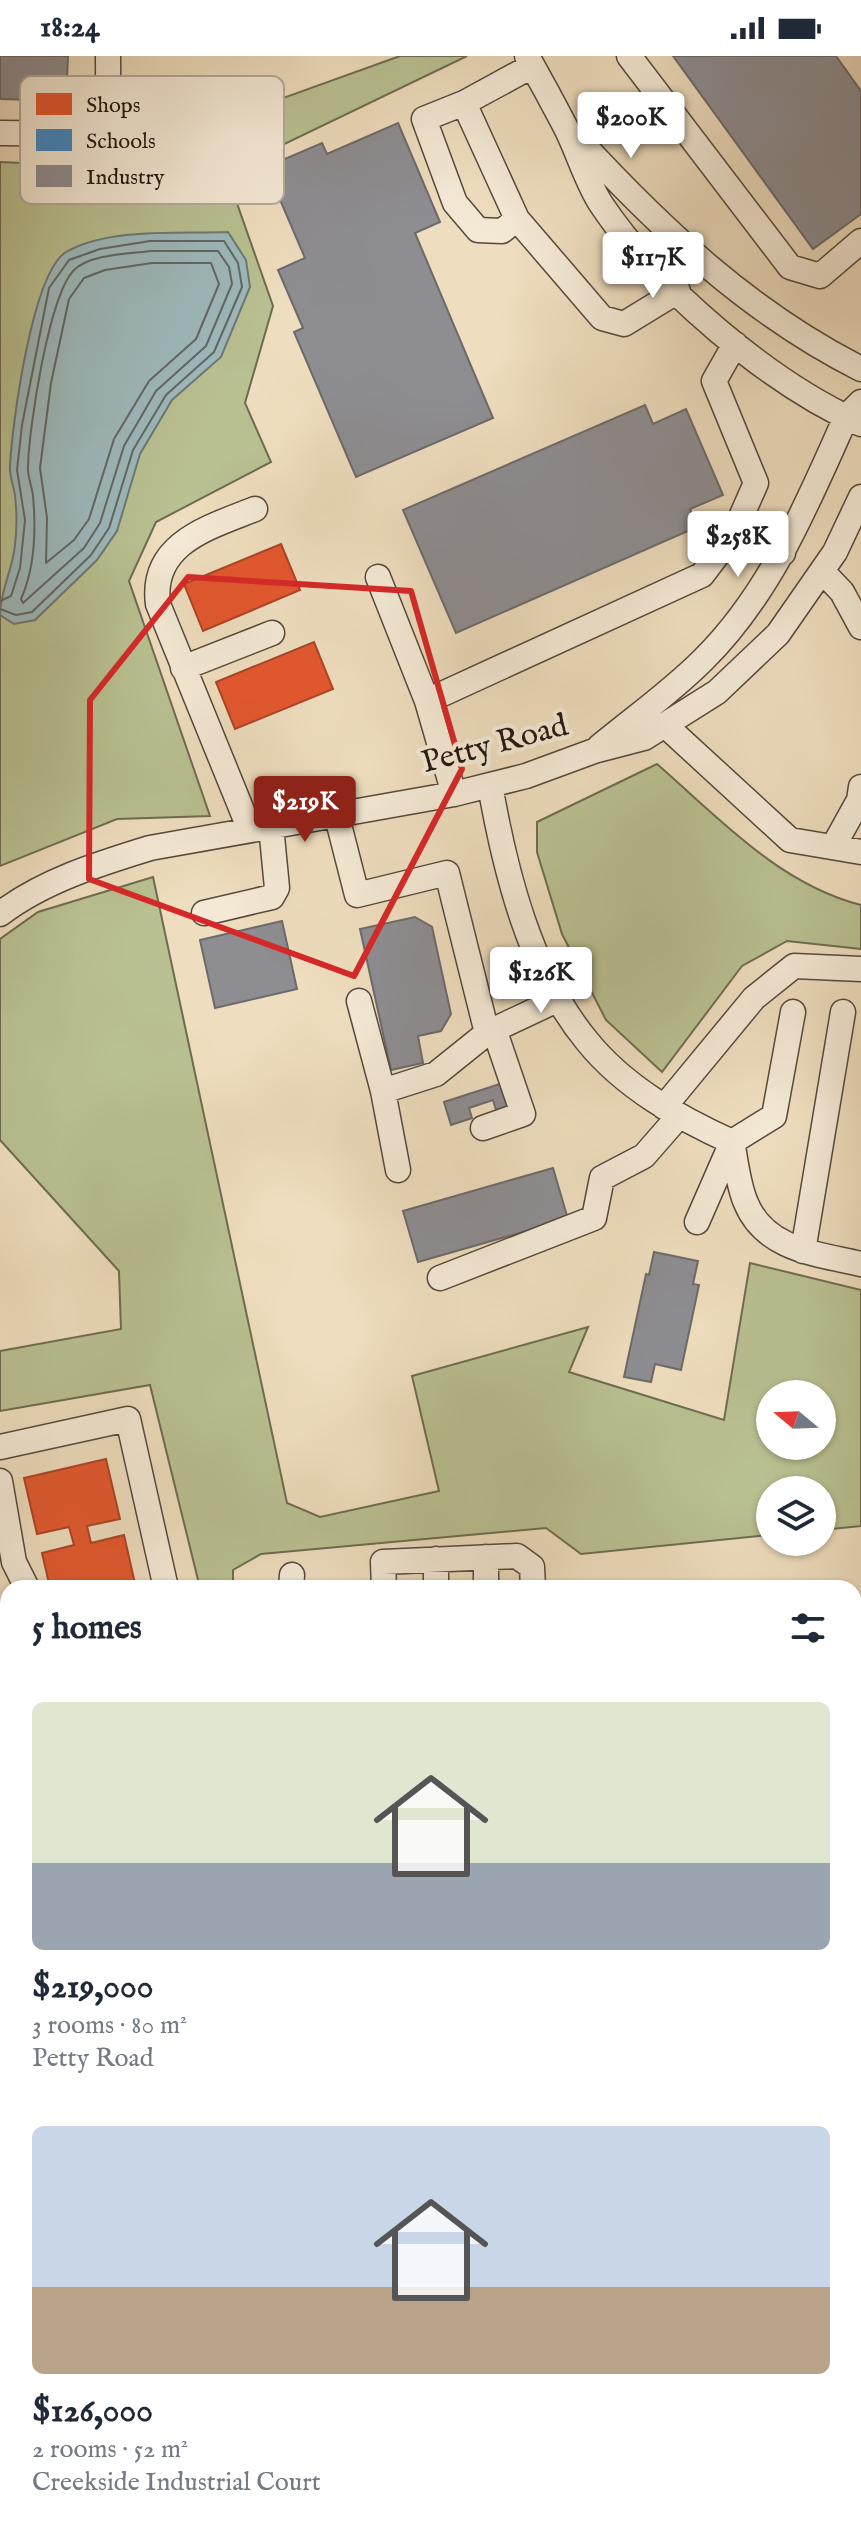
<!DOCTYPE html>
<html lang="en">
<head>
<meta charset="utf-8">
<style>
	body { margin:0; font-family:"IM FELL English",serif; background:#f6f6f7; color:#1f2937; height:100vh; display:flex; flex-direction:column; font-size:30px; white-space:nowrap }
	* { box-sizing:border-box; margin:0 }
	p { font-size:26px; color:#747a83 }
	.icon { flex:none; width:44px; height:44px; fill:none; stroke:currentColor; stroke-width:2; stroke-linecap:round; stroke-linejoin:round }
	.map { position:relative; flex:1; overflow:hidden }
	.panel { position:absolute; left:0px; top:1524px; width:862px; height:962px; display:flex; flex-direction:column; background:#fff; border-radius:24px 24px 0 0; box-shadow:0 2px 6px #0004 }
	.panel>* { flex:none }
	.needle { width:52px; rotate:289deg }
	.tools { position:absolute; left:756px; top:1324px; display:grid; gap:16px }
	.tools a { display:grid; place-items:center; width:80px; height:80px; border-radius:50%; background:#fff; box-shadow:0 2px 6px #0004; font-size:40px }
	.price { position:absolute; translate:-50% -68px; padding:0 18px; border-radius:8px; background:#fff; color:#222; font-size:26px; line-height:52px; filter:drop-shadow(0 2px 4px #0008) }
	.price::after { content:''; position:absolute; left:50%; top:48px; width:24px; height:18px; margin-left:-12px; background:inherit; clip-path:polygon(0 0,100% 0,50% 100%) }
	.price.current { background:#8f2418; color:#fff }
	ul { padding:0; list-style:none }
	li { display:grid; align-content:center; gap:16px; height:424px; padding:0 32px }
	li span { display:grid; place-items:center; height:248px; border-radius:12px; color:#555 }
	li>.icon { margin-inline-start:auto }
	span .icon { width:144px; height:144px; fill:#fffc; stroke-width:1 }
	li b { font-size:34px }
	h2 { display:flex; justify-content:space-between; align-items:center; height:96px; padding:0 32px; font-size:34px }
	.status { display:flex; justify-content:space-between; align-items:center; height:56px; padding:0 40px; background:#fff; direction:ltr }
	.status svg { height:22px; fill:currentColor }
	.map>svg:first-child { display:block }
	.green { fill:#b9c091; stroke:#6e6c50; stroke-width:2; fill-rule:evenodd }
	.water { fill:#9eb9bc; stroke:#6c7977; stroke-width:2 }
	.shops { fill:#e4572e; stroke:#aa4425; stroke-width:2 }
	.schools { fill:#3f88c5; stroke:#36668f; stroke-width:2 }
	.industry { fill:#8d8d92; stroke:#6d6a6b; stroke-width:2 }
	.lines { fill:none; stroke-linecap:round; stroke-linejoin:round }
	.shore { stroke:#606866; stroke-width:2 }
	.minor-casing { stroke:#55493c; stroke-width:27 }
	.minor { stroke:#f4e9d5; stroke-width:24 }
	.marked { fill:none; stroke:#d62828; stroke-width:6; stroke-linejoin:round }
	.labels { text-anchor:middle; dominant-baseline:central; stroke-width:8; stroke-linejoin:round; paint-order:stroke }
	.street-label { font-size:32px; fill:#221810; stroke:#f4e9d5 }
	.key { fill:#f4e9d5; stroke:#b5aa9a; stroke-width:2 }
	.key-label { font-size:22px; fill:#221810 }
</style>
</head>
<body>
<div class="status"><b>18:24</b><svg viewBox="0 0 49 12"><path d="M0 12V9h3v3zM5 12V6h3v6zM10 12V3h3v9zM15 12V0h3v12zM26 1h20v11H26zM47 4h2v5h-2z"/></svg></div>
<div class="map">
<svg width="861" height="2485" viewBox="0 0 861 2485">
	<rect width="100%" height="100%" fill="#eeddbe"/>
	<filter id="stains"><feTurbulence type="fractalNoise" baseFrequency=".0025" numOctaves="4"/><feColorMatrix values="0 0 0 0 .2 0 0 0 0 .09 0 0 0 0 .02 0 0 0 .5 -.17"/></filter>
	<radialGradient id="worn" r=".72"><stop offset=".6" stop-color="#630" stop-opacity="0"/><stop offset="1" stop-color="#630" stop-opacity=".3"/></radialGradient>
	<path class="green" d="M400 0H467L226 116 273 250 245 347 271 406 156 466 129 525 210 760 117 763 0 810V106L94 110Z
		M657 708C719 762 779 828 861 849V893L787 885 742 910 662 1016 606 964 562 878 537 796V766Z
		M153 821 287 1447 320 1461 439 1435 412 1320 588 1271 569 1316 724 1364 750 1207 861 1234V1470L822 1474V1434H770V1479L581 1498 546 1472 261 1498 233 1514V1532H200L150 1329 0 1355V1295L121 1273 119 1215 0 1084V883L38 856ZM770 1338H822V1390H770Z
		M854 2011 861 2014V2355L854 2353Z
		M0 2016H8V2224L0 2209Z"/>
	<path class="water" d="M228 176 246 204 250 231 221 301 172 344 140 398 117 475 97 504 35 564 14 568 0 559C0 535 13 513 15 489 17 472 17 457 15 440 14 430 9 420 10 410 12 369 32 217 66 196 109 171 180 178 228 176Z"/>
	<path class="shops" d="M281 488 300 534 203 575 184 528Z
		M314 586 333 633 235 673 216 626Z
		M106 1403 120 1463 87 1470 91 1487 124 1479 136 1532H50L42 1497 74 1489 69 1471 37 1478 24 1422Z
		M0 1950H8V1978H0Z
		M146 2478H229L227 2485H145Z"/>
	<path class="schools" d="M854 1618H861V1774H854Z"/>
	<path class="industry" d="M0 0H68L66 45 0 43Z
		M673 0H836L861 35V158L813 193Z
		M398 67 440 166 415 177 493 362 356 421 294 276 303 272 278 214 305 202 266 111 322 87 327 98Z
		M645 349 653 368 686 353 723 439 690 453 697 471 456 577 403 454Z
		M415 861 432 871 451 958 441 975 418 980 423 1007 391 1014 360 873Z
		M282 865 297 933 215 952 200 884Z
		M506 1026 513 1049 496 1054 493 1044 469 1052 472 1062 451 1069 444 1046Z
		M553 1112 568 1163 418 1206 403 1155Z
		M654 1196 698 1205 693 1228 699 1229 681 1314 655 1308 651 1326 624 1321 646 1218 649 1219Z"/>
	<g class="lines">
		<path class="shore" d="M151 195H218L229 211 232 228 206 290 156 335 124 390 100 467 84 492 23 547 21 543C35 512 36 473 33 440 32 430 27 420 28 410 29 371 49 239 74 214 90 198 129 198 151 195Z
			M152 207H211L219 228 196 283 149 325 114 383 89 463 74 484 46 507 47 462 40 412 51 327 69 243 84 222 105 214Z
			M0 545 11 540 20 512 25 464 17 414 22 369 49 232 69 204 100 193 150 185H224L238 207 242 231 214 296 166 339 133 394 109 472 91 499 32 556 16 559 0 553"/>
		<g class="minor-casing">
			<path id="minor" d="M527 0C540 23 553 47 565 70 578 95 586 125 601 148 657 232 769 327 861 368
				M629 0 790 211 820 220 861 185
				M464 47 424 63 455 147 478 174 502 175 517 163 464 47 532 10
				M0 77 88 78C111 57 108 29 108 0
				M578 83C662 174 750 257 861 313
				M517 163 602 262 624 268 678 235
				M737 469 783 497
				M822 515 842 536 861 571
				M378 521 427 645
				M183 612 272 577
				M667 671 790 784 861 796
				M599 691C634 662 671 636 703 604 771 537 808 446 846 361L861 346
				M490 729C505 815 530 916 587 985 624 1031 679 1062 732 1086
				M454 738 427 645 702 519 734 477 756 427 714 325 735 288
				M336 757 357 839 447 817 487 977 559 943
				M250 774 158 548C150 487 210 471 255 453
				M833 791 859 744 861 731
				M204 857 272 841 277 832 271 770
				M0 858C43 825 98 808 150 792L454 738 526 720 594 695 644 682 717 636 778 578 835 496 861 441
				M359 945 383 1035 436 1018 487 977
				M383 1035 398 1114
				M664 1051 754 942 794 910 861 913
				M483 1072 523 1058 494 973
				M732 1086C736 1105 738 1129 746 1147 765 1194 818 1198 861 1208
				M697 1166 732 1086 774 1060 793 956
				M803 1195 843 956
				M440 1222 594 1162 602 1122 644 1100 678 1061
				M0 1391 128 1363 166 1532
				M0 1425 14 1506 27 1532
				M486 1501V1532
				M436 1503V1532
				M291 1532 292 1519
				M384 1532 383 1506 517 1500 532 1511 533 1532
				M0 1649 8 1651
				M0 1729 8 1732
				M854 1807H861
				M854 1854 861 1857
				M854 1912 861 1915
				M0 1919 8 1920
				M854 1978 861 1981
				M102 2478 108 2485
				M13 2485 46 2478
				M572 2485V2478
				M851 2485 861 2469"/>
		</g>
		<use href="#minor" class="minor"/>
	</g>
	<path class="marked" d="M188 521 411 535 462 713 354 920 89 823 90 644Z"/>
	<g class="labels">
		<g class="street-label">
			<text transform="translate(495 689) rotate(-15)">Petty Road</text>
		</g>
	</g>
	<rect x="20" y="20" width="264" height="128" rx="12" class="key"/>
	<rect x="36" y="37" width="36" height="22" fill="#e4572e"/>
	<rect x="36" y="73" width="36" height="22" fill="#3f88c5"/>
	<rect x="36" y="109" width="36" height="22" fill="#8d8d92"/>
	<g class="key-label">
		<text x="86" y="56">Shops</text>
		<text x="86" y="92">Schools</text>
		<text x="86" y="128">Industry</text>
	</g>
	<rect width="100%" height="100%" filter="url(#stains)"/>
	<rect width="100%" height="100%" fill="url(#worn)"/>
</svg>
<div class="tools">
<a><svg class="needle" viewBox="-14 -14 28 28"><path d="M0-13l5 13h-10z" fill="#e53935"/><path d="M0 13l5-13h-10z" fill="#747a83"/></svg></a>
<a><svg class="icon" aria-label="layers" viewBox="0 0 24 24"><path d="M12 4l9 5-9 5-9-5zM3 14l9 5 9-5"/></svg></a>
</div>
<b class="price" style="left:631px;top:104px">$200K</b>
<b class="price" style="left:653px;top:244px">$117K</b>
<b class="price" style="left:738px;top:523px">$258K</b>
<b class="price current" style="left:305px;top:788px">$219K</b>
<b class="price" style="left:541px;top:959px">$126K</b>
<section class="panel">
<h2>5 homes<svg class="icon" aria-label="filters" viewBox="0 0 24 24"><path d="M4 7h16M4 17h16"/><circle cx="9" cy="7" r="2"/><circle cx="15" cy="17" r="2"/></svg></h2>
<ul>
<li><span style="background:linear-gradient(#dfe7d0 65%,#9aa5b1 0)"><svg class="icon" aria-label="home" viewBox="0 0 24 24"><path d="M3 11l9-7 9 7M6 9v11h12V9"/></svg></span><div><b>$219,000</b><p>3 rooms · 80 m²</p><p>Petty Road</p></div></li>
<li><span style="background:linear-gradient(#c9d6e8 65%,#b9a48a 0)"><svg class="icon" aria-label="home" viewBox="0 0 24 24"><path d="M3 11l9-7 9 7M6 9v11h12V9"/></svg></span><div><b>$126,000</b><p>2 rooms · 52 m²</p><p>Creekside Industrial Court</p></div></li>
</ul>
</section>
</div>
</body>
</html>
